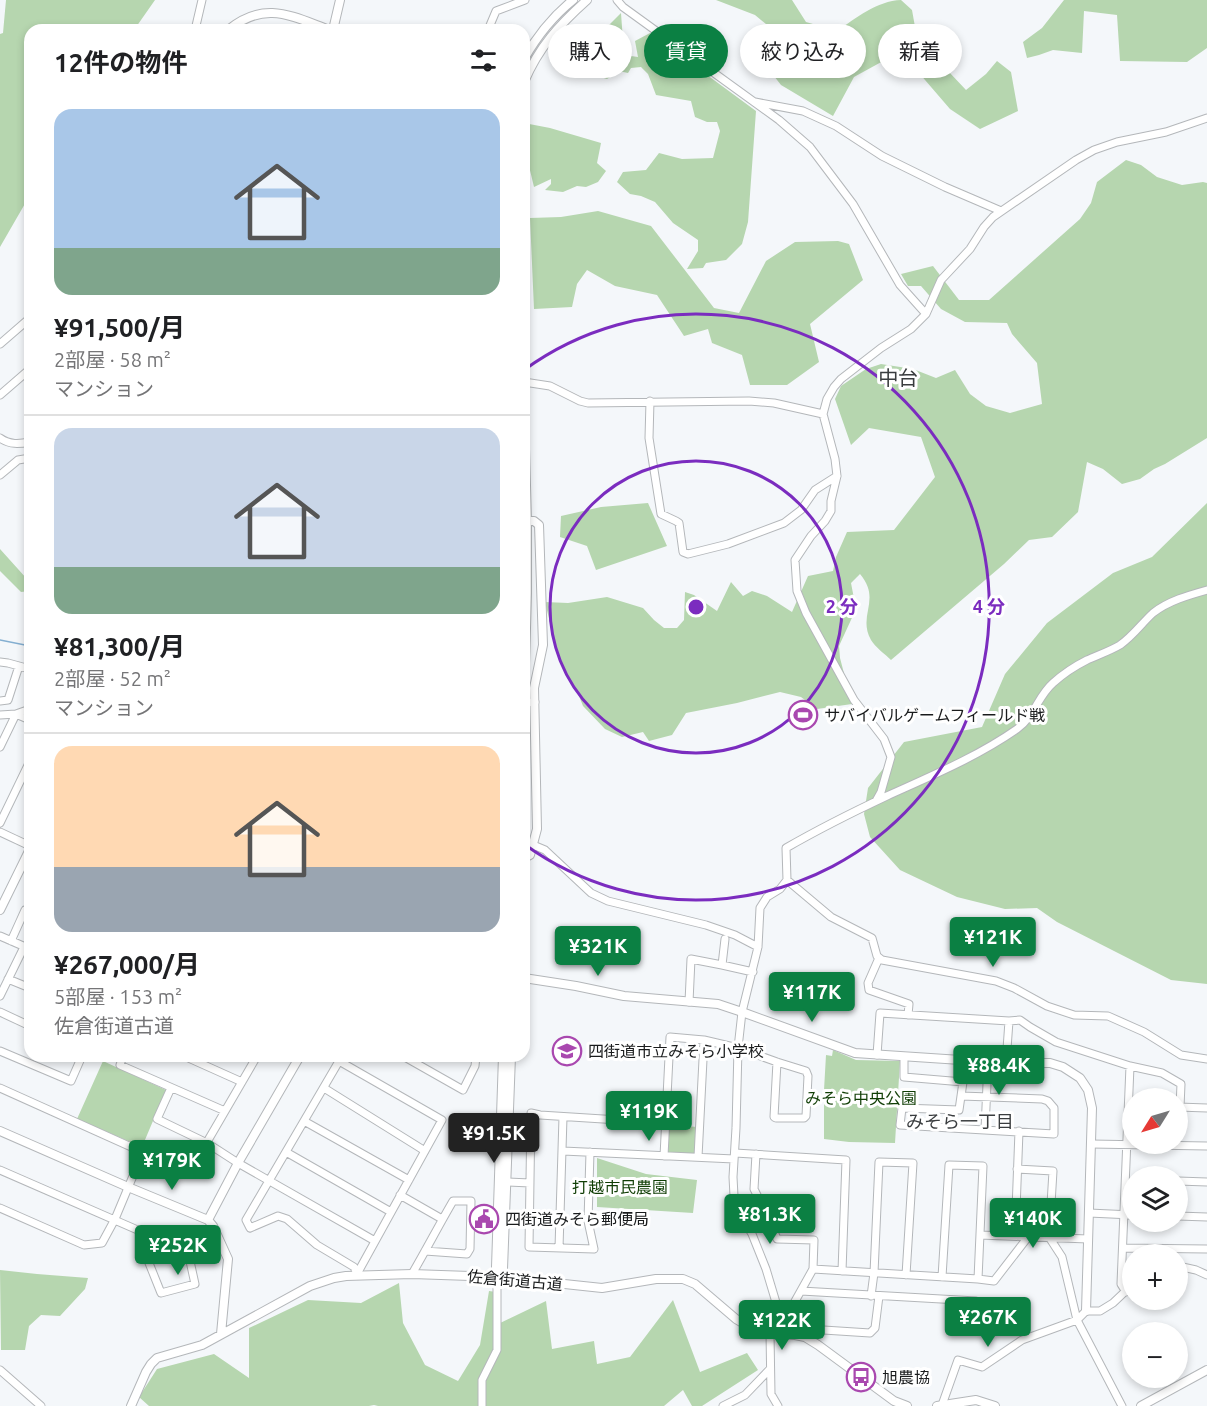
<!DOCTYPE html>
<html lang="ja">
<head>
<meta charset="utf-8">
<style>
	body { margin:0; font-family:Ubuntu,"Noto Sans JP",sans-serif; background:#f6f6f6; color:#202124; height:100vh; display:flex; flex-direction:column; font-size:22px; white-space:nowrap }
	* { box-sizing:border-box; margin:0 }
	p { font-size:20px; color:#757577 }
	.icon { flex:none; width:33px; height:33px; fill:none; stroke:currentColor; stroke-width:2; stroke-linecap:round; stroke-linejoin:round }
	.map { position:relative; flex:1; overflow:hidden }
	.drawer { position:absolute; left:24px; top:24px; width:506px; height:1038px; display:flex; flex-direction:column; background:#fff; border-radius:18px; box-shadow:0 3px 9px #0003 }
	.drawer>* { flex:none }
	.hud { position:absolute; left:548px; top:24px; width:568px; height:54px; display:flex; gap:12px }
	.needle { width:39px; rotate:233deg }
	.controls { position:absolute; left:1122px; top:1088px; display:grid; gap:12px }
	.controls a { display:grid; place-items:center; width:66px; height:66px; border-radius:50%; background:#fff; box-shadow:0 3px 9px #0003; font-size:30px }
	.price { position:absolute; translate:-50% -51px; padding:0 14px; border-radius:6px; background:#0b8043; color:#fff; font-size:20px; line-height:39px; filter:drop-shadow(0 2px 3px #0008) }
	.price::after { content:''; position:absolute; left:50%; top:36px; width:18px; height:14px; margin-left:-9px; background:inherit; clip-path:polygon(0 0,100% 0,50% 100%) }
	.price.selected { background:#222; color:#fff }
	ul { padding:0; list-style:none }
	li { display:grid; align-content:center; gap:12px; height:318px; padding:0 30px }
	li+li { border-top:2px solid #e0e0e0 }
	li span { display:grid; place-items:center; height:186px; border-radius:18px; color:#555 }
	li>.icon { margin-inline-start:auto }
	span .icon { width:108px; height:108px; fill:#fffc; stroke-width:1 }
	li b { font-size:26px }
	h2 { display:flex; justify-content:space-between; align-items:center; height:72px; padding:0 30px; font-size:26px }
	.pill { padding:0 21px; border-radius:27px; background:#fff; box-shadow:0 3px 9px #0003; font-size:21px; line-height:54px }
	.pill.selected { background:#0b8043; color:#fff }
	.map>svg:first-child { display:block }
	.green { fill:#b6d6af }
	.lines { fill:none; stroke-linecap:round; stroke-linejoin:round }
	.stream { stroke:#84afd1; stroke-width:1.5 }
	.minor-casing { stroke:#b4b7ba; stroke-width:9 }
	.tertiary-casing { stroke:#b4b7ba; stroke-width:10 }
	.minor { stroke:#fff; stroke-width:7 }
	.tertiary { stroke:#fff; stroke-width:8 }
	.ring { fill:none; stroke:#7b2cbf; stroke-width:3 }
	.labels { text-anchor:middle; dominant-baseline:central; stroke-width:6; stroke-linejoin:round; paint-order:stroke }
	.poi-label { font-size:16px; fill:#1a1c1d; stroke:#fff; text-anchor:start }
	.park-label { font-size:16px; fill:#103e05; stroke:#fff }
	.street-label { font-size:16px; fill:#1a1c1d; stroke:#fff }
	.neighbourhood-label { font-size:18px; fill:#3a3d3f; stroke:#fff }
	.quarter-label { font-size:20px; fill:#3a3d3f; stroke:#fff }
	.centre { fill:#7b2cbf; stroke:#fff; stroke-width:3 }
	.ring-label { font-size:18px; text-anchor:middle; font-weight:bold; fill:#7b2cbf; stroke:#fff; stroke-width:6; stroke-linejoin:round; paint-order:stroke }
</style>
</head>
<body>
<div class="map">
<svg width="1207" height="1406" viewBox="0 0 1207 1406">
	<rect width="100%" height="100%" fill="#f4f7fa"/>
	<path class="green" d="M6 0H155L134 30H30V195L0 247V34L3 33Z
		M716 0H792L806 22 837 31C856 18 877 1 901 0L912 10 917 38 966 90 986 74 997 61 1011 72 1018 111 980 129 950 109 919 73 894 55 854 77 833 116 781 85 770 71 778 34 755 15Z
		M1064 0H1207V48L1187 62 1120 61 1117 15 1084 11 1082 53 1053 50 1039 55 1027 58 1023 42 1042 28Z
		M621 13 624 55 638 57 635 41 650 33 756 111 748 222 742 244 726 260 706 263 703 268 687 269 698 251V240L673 223 655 202 641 196 630 194 617 182 623 172 646 170 659 153 682 159 713 158 720 131 717 122H707L695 117 691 101 656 95 648 74 641 67 631 68 628 73 619 71 607 79 554 63 553 55 568 38 562 55 579 63 595 67 597 37Z
		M524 123 550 128 601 143 597 163 606 171 598 182 586 187 577 186 563 192 545 190 551 184V179L534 187 528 162 524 160Z
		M1126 160 1141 165 1157 177 1182 185 1203 182 1207 183V438L1165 464 1154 469 1140 479 1122 484 1103 469 1087 462 1078 512 1052 537 1029 540 1004 564 891 660C885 654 875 647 871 640 857 615 882 600 860 574L851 583 856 609 839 646 840 658 852 704 817 709 801 697 780 692 737 703 686 713 672 735 649 741 643 732 622 737 605 729 583 706 577 691 559 660 545 602 568 603 607 597 643 608 654 620 664 628H677L684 620 685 592 694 595 717 611 731 582 743 596 752 591 767 596 792 612 808 576 833 571 836 557 847 532 894 530 935 477 921 437 869 428 851 445 835 399 841 386 866 369 881 364 913 369 936 378 955 370 970 394 986 406 1010 413 1042 404 1037 363 1012 334 1007 323 965 322 941 309 921 286H908L901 274 933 266 959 300H989L1080 219 1091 203 1097 182Z
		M598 211 651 226 714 308 739 313 766 261 795 242 838 241 849 244 863 280 810 324 819 362 787 385H750L742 355 712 343 708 329 684 336 657 295 615 286 587 270 577 284 572 307 534 309 530 218 561 217Z
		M648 503 667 546 596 570 587 546 560 537 561 516 601 507Z
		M1207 503V984L1171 980 1057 922 1037 908 1005 909 957 897 900 870 870 837 864 814 868 788 904 742 982 727 1005 674 1047 623 1113 573 1152 557Z
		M0 549 27 579H30V591L21 592 0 571Z
		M833 1050 856 1060 900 1061 895 1143 849 1142 824 1139V1090L826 1055 832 1056Z
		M103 1061 166 1090 142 1147 77 1119Z
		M669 1125 698 1127 696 1155 668 1153Z
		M597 1158 646 1174 697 1180 693 1213 597 1207Z
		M0 1270 37 1274 88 1278 85 1289 60 1316 41 1315 29 1326 25 1350H1Z
		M399 1283 403 1323 425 1365 458 1381 480 1345 489 1291 496 1292V1325L546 1301 552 1349 594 1341 597 1364 630 1357 673 1300 700 1372 747 1353 758 1370 702 1406H692L683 1390 664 1406H378L374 1405 369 1406H149L139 1397 157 1369 214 1354 249 1378V1328L308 1300 361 1303Z"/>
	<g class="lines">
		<path class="stream" d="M0 640 30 646"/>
		<g class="minor-casing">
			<path id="minor" d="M617 0 623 7 779 120 810 147 853 204 900 285 926 314
				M195 30 202 0
				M488 30 496 11 525 0
				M755 102 803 111 836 126 882 156 945 187 1001 211
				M0 344 30 318
				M524 382 550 386 580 401 588 403 749 401 774 403 823 414
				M0 395 30 369
				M650 401 649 438 661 514 676 521 679 523 683 552 688 554 728 544 784 523 801 510 815 490 837 476
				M0 438C10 445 19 444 30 442
				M0 475 18 460 30 458
				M0 662 8 663 30 669
				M0 701 8 700 19 666
				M524 703 535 702
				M0 715 16 714 30 720
				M0 747 16 714 30 709
				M876 801 881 792 891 757 884 739 854 700 806 613 797 591 795 560 811 536 825 521 831 511V501L837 476 835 459 823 414 827 399 834 387 841 379 881 348 911 329 926 314 941 280 970 249 984 227 993 217 1076 160 1094 150 1117 142 1166 132 1207 118
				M0 823 30 761
				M0 832 30 846
				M533 845 545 850 591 893 608 901 706 925 735 935 758 947
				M787 880 831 917 872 938 877 956 882 960 996 981 1014 988 1047 1006 1074 1015 1108 1016 1144 1032 1181 1055 1207 1059
				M0 936 30 949
				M11 941 25 910 30 912
				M879 958 868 983 869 990 909 1004 908 1015
				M722 965 725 939
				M8 979 30 988
				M0 996 24 947
				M689 1002 691 959 722 965 753 972
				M0 1012 30 1026
				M0 1051 71 1081 82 1056
				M877 1055 880 1013 1009 1021 1020 1020 1030 1027 1056 1042 1130 1066 1162 1073 1181 1084 1180 1107
				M123 1056 120 1065 225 1111
				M184 1056 242 1082
				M342 1056 246 1220 250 1228 278 1216 287 1219 317 1245 354 1267 357 1274
				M403 1056 463 1090 475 1066 476 1056
				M904 1057V1077L963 1082 959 1110 902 1108 900 1125 1054 1134V1108L1048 1101 1042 1099 961 1096
				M339 1061 442 1120 357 1274
				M777 1062 774 1117 776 1118H804L806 1116 808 1076 806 1071 777 1062 738 1048 736 1128 733 1177 734 1196 736 1207 752 1234 766 1269 778 1309 779 1333
				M1006 1063 1009 1021
				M0 1088 189 1173 257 1056
				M171 1088 157 1119 207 1143 238 1163 375 1241
				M324 1088 425 1151
				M1178 1107 1207 1108
				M304 1121 409 1180
				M985 1130 988 1061
				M1091 1144 1207 1146
				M563 1151 734 1159
				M286 1152 391 1212
				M590 1152 588 1221 594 1249 529 1247 531 1113 540 1115 666 1123
				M735 1153 846 1160 842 1271
				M756 1154 754 1189 769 1219 777 1239 814 1240 813 1269 789 1312 778 1309
				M664 1156 670 1037 704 1040 738 1048 742 1012 758 947 760 908 767 897 780 889 787 880 786 848C819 829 853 812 887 796 931 776 977 757 1017 729 1034 717 1038 696 1053 683 1063 674 1075 666 1087 660 1098 655 1110 651 1120 645 1133 636 1142 623 1153 613 1168 601 1189 595 1207 590
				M698 1157 704 1040
				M1017 1169 1053 1171 1049 1237 1062 1257 1077 1320 1122 1406
				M0 1170 188 1252 195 1284 161 1293 145 1253 153 1237
				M1178 1181 1207 1182
				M506 1182 530 1183
				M400 1195 442 1219
				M0 1208 84 1245 102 1243 115 1219 143 1152
				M1089 1213 1132 1215
				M1178 1216 1207 1217
				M980 1235 1088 1239
				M1015 1236 1019 1131
				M559 1248 563 1117
				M1123 1248 1207 1249
				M1178 1266 1196 1270 1207 1275
				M813 1269 978 1279 994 1281 1028 1237
				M412 1274C426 1250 439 1225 453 1201H471L470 1249 467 1254 425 1251
				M942 1277 949 1165 983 1166 978 1279
				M801 1291 976 1301
				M1126 1292 1121 1284 1130 1066
				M871 1296 874 1273 879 1162 913 1163 906 1275
				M770 1333 771 1394 778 1406
				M805 1337 806 1331 808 1329 870 1333 875 1328 879 1296
				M0 1370 41 1406
				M942 1405 958 1360 982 1367 1022 1340 1077 1320 1086 1311H1100L1113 1303 1132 1285
				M482 1406V1380L497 1350V1289L499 1277
				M723 1406 745 1395 770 1369"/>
		</g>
		<g class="tertiary-casing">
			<path id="tertiary" d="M228 30C265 0 291 16 330 30
				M333 30 340 0
				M524 59C537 36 552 17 573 0
				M524 82C539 47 559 25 587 0
				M524 413 527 521V593L524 698
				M524 858 530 855 537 829 534 688 543 645 539 525 534 521H527
				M0 910 30 849
				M524 978 576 986 624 996 718 1004 742 1012 855 1053 1006 1063H1050L1063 1067 1080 1078 1088 1090 1092 1108 1086 1311
				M0 1131 128 1187 208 1220 213 1226 228 1259 221 1334
				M208 1220 238 1163 300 1056
				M499 1277 503 1269 511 1056
				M499 1277 496 1267 503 1056
				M131 1406 146 1372 151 1364 157 1358 202 1345 310 1286 334 1278 346 1276 412 1274 499 1277 602 1288 656 1279H683L695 1284 736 1319 746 1325 770 1333 795 1335 805 1337 818 1345 894 1401 907 1406
				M937 1406 976 1400 995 1406
				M1141 1406 1207 1370"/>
		</g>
		<use href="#minor" class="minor"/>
		<use href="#tertiary" class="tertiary"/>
	</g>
	<g class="ring">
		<circle cx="696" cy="607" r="146"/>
		<path d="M524 370A293 293 0 1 1 524 844"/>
	</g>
	<defs>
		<g id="stadium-ring" transform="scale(1.5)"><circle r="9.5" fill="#fff" stroke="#a948af" stroke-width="1.5"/><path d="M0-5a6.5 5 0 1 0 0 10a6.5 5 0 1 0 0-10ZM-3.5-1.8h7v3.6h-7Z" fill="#a948af"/></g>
		<g id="school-ring" transform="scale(1.5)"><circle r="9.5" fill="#fff" stroke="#a948af" stroke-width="1.5"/><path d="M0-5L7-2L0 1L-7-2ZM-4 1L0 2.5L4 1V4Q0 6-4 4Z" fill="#a948af"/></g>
		<g id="civic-ring" transform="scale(1.5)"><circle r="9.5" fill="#fff" stroke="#a948af" stroke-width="1.5"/><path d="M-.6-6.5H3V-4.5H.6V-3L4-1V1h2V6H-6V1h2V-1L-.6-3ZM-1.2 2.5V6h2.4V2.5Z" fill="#a948af"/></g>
		<g id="bus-ring" transform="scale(1.5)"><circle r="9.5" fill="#fff" stroke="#a948af" stroke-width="1.5"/><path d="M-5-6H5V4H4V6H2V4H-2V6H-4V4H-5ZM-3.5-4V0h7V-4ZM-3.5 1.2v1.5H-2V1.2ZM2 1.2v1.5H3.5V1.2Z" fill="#a948af"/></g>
	</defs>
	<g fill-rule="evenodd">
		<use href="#stadium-ring" x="803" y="715"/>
		<use href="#school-ring" x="567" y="1051"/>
		<use href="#civic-ring" x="484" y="1219"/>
		<use href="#bus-ring" x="861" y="1377"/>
	</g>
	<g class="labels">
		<g class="poi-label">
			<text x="824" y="715">サバイバルゲームフィールド戦</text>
			<text x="588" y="1051">四街道市立みそら小学校</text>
			<text x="505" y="1219">四街道みそら郵便局</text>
			<text x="882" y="1377">旭農協</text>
		</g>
		<g class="park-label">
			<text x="861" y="1098">みそら中央公園</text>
			<text x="620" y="1187">打越市民農園</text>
		</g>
		<g class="street-label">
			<text transform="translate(515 1280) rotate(5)">佐倉街道古道</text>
		</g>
		<g class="neighbourhood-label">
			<text x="960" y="1121">みそら一丁目</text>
		</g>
		<g class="quarter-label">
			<text x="898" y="377">中台</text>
		</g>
	</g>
	<circle cx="696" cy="607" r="9" class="centre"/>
	<g class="ring-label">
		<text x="842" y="613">2 分</text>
		<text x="989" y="613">4 分</text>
	</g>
</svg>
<div class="controls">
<a><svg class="needle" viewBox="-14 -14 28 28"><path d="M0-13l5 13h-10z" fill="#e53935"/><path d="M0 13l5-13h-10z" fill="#757577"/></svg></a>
<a><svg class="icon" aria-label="layers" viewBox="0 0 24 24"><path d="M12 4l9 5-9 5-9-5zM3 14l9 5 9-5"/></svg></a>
<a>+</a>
<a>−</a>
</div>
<b class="price" style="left:993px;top:968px">¥121K</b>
<b class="price" style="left:598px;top:977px">¥321K</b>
<b class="price" style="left:812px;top:1023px">¥117K</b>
<b class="price" style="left:999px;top:1096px">¥88.4K</b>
<b class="price" style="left:649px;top:1142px">¥119K</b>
<b class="price selected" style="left:494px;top:1164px">¥91.5K</b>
<b class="price" style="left:172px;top:1191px">¥179K</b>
<b class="price" style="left:770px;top:1245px">¥81.3K</b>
<b class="price" style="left:1033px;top:1249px">¥140K</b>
<b class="price" style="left:178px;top:1276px">¥252K</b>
<b class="price" style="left:988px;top:1348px">¥267K</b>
<b class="price" style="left:782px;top:1351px">¥122K</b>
<div class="hud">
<a class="pill">購入</a>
<a class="pill selected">賃貸</a>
<a class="pill">絞り込み</a>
<a class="pill">新着</a>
</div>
<section class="drawer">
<h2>12件の物件<svg class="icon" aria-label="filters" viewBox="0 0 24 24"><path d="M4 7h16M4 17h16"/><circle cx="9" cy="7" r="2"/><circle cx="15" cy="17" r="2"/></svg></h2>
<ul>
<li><span style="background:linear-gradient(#a9c7e8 75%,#7fa58c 0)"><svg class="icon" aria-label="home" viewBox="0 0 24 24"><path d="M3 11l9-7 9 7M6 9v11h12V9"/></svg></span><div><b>¥91,500/月</b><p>2部屋 · 58 m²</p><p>マンション</p></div></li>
<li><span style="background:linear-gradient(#c9d6e8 75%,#7fa58c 0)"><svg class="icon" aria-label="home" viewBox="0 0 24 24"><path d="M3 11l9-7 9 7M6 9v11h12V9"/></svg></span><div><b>¥81,300/月</b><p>2部屋 · 52 m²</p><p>マンション</p></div></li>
<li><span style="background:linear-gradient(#ffd9b3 65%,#9aa5b1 0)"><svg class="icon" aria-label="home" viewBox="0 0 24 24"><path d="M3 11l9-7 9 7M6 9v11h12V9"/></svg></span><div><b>¥267,000/月</b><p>5部屋 · 153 m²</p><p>佐倉街道古道</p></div></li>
</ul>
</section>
</div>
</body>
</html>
